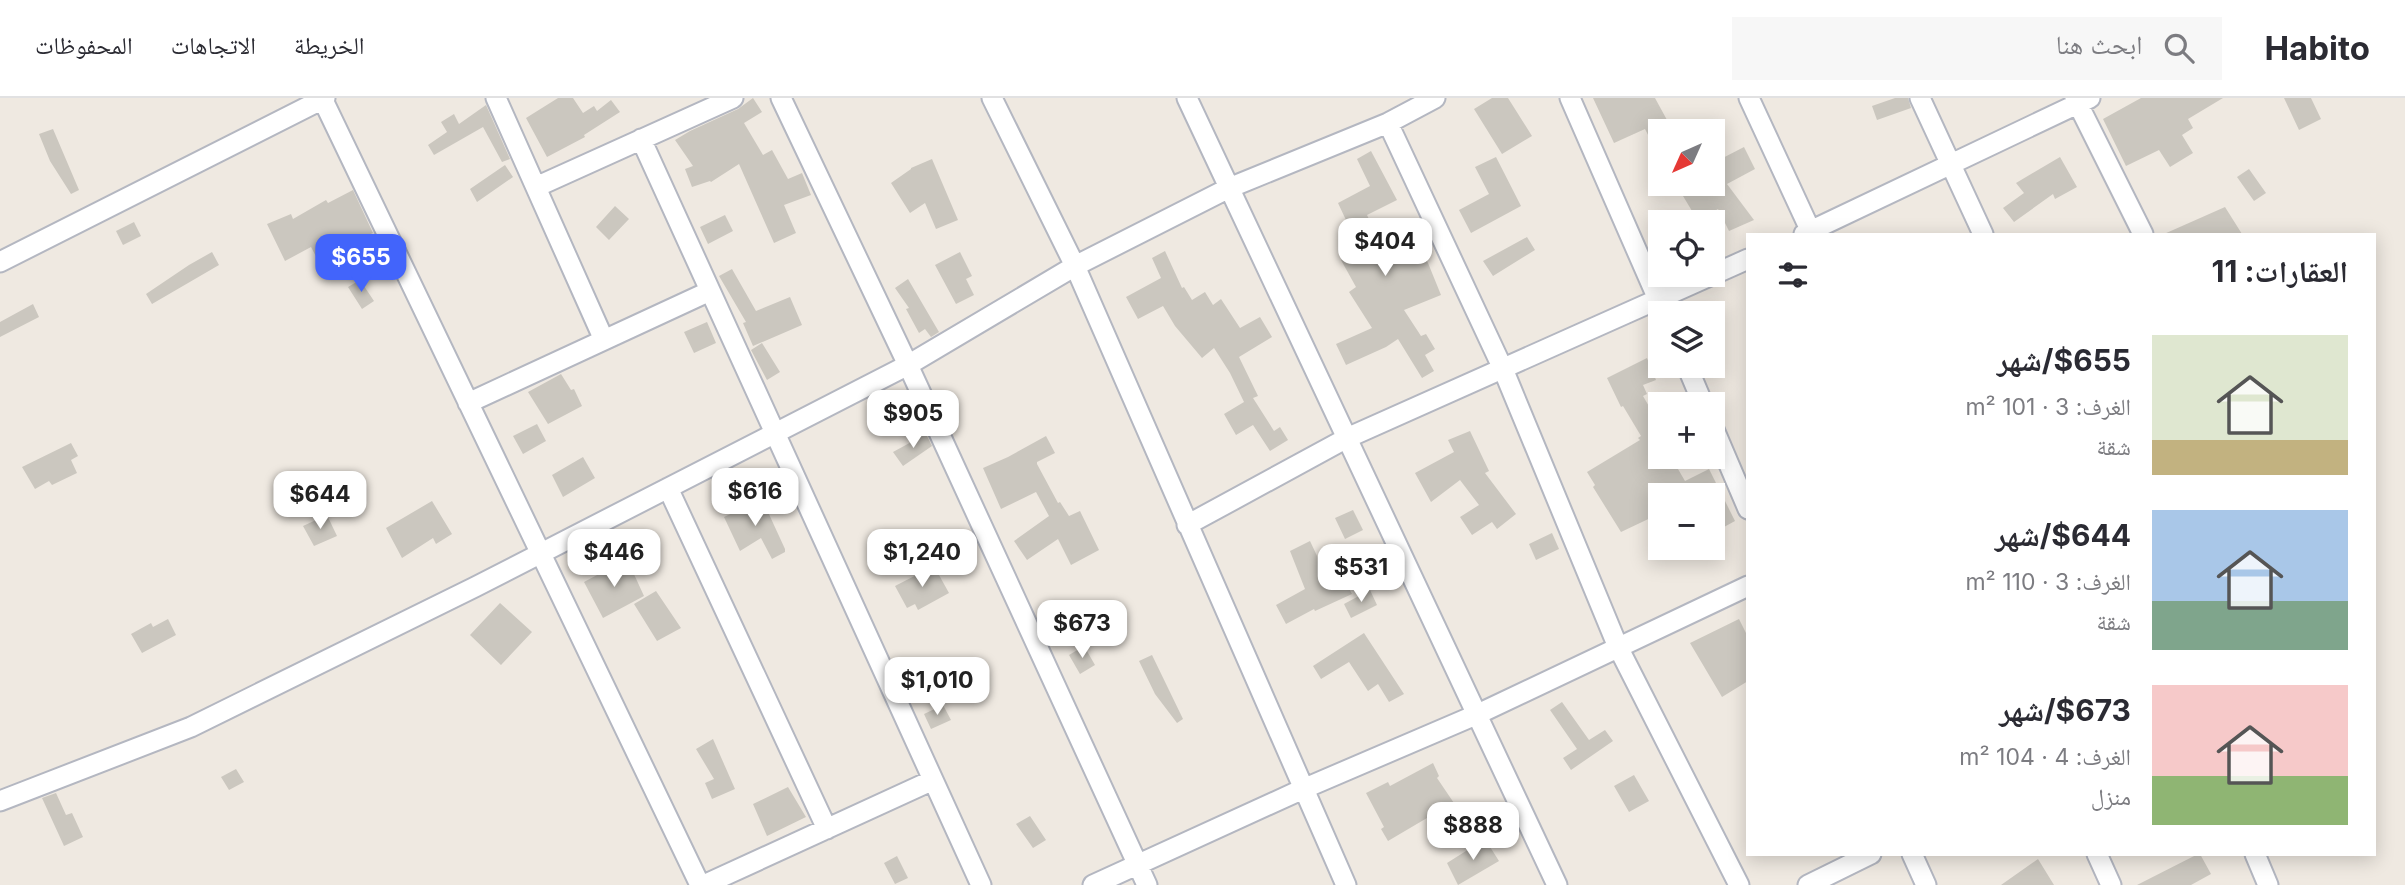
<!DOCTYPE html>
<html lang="ar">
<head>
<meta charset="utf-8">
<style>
	body { margin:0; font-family:Inter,"Noto Naskh Arabic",sans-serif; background:#f7f7f7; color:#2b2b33; direction:rtl; height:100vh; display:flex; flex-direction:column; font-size:26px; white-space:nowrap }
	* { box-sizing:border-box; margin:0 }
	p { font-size:23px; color:#7c7c81 }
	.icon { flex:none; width:38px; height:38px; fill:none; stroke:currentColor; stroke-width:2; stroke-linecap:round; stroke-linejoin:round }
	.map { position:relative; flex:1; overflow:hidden; direction:ltr }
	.details { position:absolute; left:1746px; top:135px; width:630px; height:623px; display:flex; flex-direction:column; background:#fff; border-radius:0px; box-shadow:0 4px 18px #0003; direction:rtl }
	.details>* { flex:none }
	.needle { width:46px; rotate:225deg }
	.tools { position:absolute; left:1648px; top:21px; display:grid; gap:14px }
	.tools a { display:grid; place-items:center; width:77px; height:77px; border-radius:0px; background:#fff; box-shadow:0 4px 18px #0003; font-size:35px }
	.price { position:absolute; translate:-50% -60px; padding:0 16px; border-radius:14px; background:#fff; color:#222; font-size:23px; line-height:46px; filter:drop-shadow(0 2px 4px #0008) }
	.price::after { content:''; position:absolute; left:50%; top:42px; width:21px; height:16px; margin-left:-10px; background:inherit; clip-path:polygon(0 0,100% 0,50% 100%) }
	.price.current { background:#4264fb; color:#fff }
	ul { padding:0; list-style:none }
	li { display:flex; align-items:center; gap:21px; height:175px; padding:0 28px }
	li span { display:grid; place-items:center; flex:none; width:196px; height:140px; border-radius:0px; color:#555 }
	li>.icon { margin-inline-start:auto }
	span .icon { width:84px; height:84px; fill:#fffc; stroke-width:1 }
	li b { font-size:30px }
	h2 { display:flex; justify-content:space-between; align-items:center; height:84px; padding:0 28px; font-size:30px }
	header { display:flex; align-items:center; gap:42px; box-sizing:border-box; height:98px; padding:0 35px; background:#fff; border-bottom:2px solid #e1e1e2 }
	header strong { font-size:33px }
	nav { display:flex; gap:38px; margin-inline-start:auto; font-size:24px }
	.search { width:490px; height:63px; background:#f7f7f7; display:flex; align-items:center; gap:18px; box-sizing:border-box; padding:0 24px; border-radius:0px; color:#7c7c81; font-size:26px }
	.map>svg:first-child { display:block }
	.building { fill:#cbc7bf }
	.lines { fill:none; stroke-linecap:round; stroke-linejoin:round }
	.minor-casing { stroke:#b4b7c1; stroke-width:23 }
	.minor { stroke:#fff; stroke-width:19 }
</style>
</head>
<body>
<header>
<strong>Habito</strong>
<div class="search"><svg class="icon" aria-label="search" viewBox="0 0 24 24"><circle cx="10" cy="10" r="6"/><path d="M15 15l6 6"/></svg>ابحث هنا</div>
<nav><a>الخريطة</a><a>الاتجاهات</a><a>المحفوظات</a></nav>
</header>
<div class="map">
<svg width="2405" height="787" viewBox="0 0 2405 787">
	<rect width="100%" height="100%" fill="#efe9e1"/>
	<path class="building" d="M558 0H573L583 15 594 8 597 13 611 2 620 14 584 37 585 39 547 59 526 20Z
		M753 0 762 14 744 25 763 57 772 52 788 81 802 75 811 97 784 107 796 135 774 145 739 66 711 84 710 83 692 89 685 71 693 68 675 42 690 33 738 11Z
		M1492 0H1508L1532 38 1502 56 1474 11Z
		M1593 0H1655L1673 33H1661V62L1645 31 1614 45Z
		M1895 0H1908L1911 10 1877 22 1872 8Z
		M2141 0H2223L2188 21 2193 30 2182 37 2193 55 2170 69 2159 52 2126 68 2103 21Z
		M2284 0H2311L2321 21 2299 32Z
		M486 7 510 61 502 64 483 29 434 57 428 47 447 34 441 24 454 16 459 26Z
		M53 31 79 92 71 96 50 63 39 36Z
		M1744 49 1755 71 1727 86 1754 122 1729 133 1718 111 1698 123 1683 98 1708 86H1713V65Z
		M1371 53 1397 102 1367 117 1383 150 1412 134 1428 165 1441 197 1404 212 1421 238 1426 236 1435 251 1425 257 1434 273 1422 280 1398 241 1386 249 1346 267 1336 246 1372 230 1349 194 1356 189 1341 162 1360 152 1338 105 1370 88 1357 61Z
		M1496 59 1521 108 1471 135 1459 112 1489 96 1475 69Z
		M2060 59 2077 89 2055 101 2053 96 2014 124 2003 110 2024 95 2016 85Z
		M932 61 958 122 936 131 925 105 910 115 891 85 911 71V70Z
		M505 67 513 79 477 104 470 91Z
		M2249 71 2266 95 2254 103 2237 79Z
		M353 92 373 135 352 144 354 149 336 156 335 154 318 162 311 149 285 163 267 126 291 116 293 121 326 102 328 105Z
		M615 108 629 121 609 142 596 129Z
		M2225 109 2242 136H2164Z
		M725 117 733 133 708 146 700 129Z
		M134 124 141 138 123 147 116 133Z
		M1527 139 1535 152 1493 178 1483 163Z
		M1165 153 1182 190 1184 189 1192 202 1205 194 1213 207 1221 201 1240 230 1260 219 1272 239 1239 259 1258 298 1253 300 1274 333 1280 329 1288 342 1270 353 1253 327 1236 337 1224 316 1244 304 1230 275 1214 250 1202 260 1175 228 1163 208 1138 221 1126 199 1161 180 1152 160Z
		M212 154 219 167 152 206 146 196 189 167Z
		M960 154 972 178 966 181 974 197 956 206 935 167Z
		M732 171 756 213 790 199 802 227 753 248 743 225 746 224 719 178Z
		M908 181 939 234 931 239 925 231 919 235 906 211 909 210 895 190Z
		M360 182 374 203 362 211 348 189Z
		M33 206 39 219 0 239V224Z
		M707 224 716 245 694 255 684 234Z
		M762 245 780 274 767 282 751 252Z
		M1647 260 1656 282 1643 287 1647 296 1643 298 1661 329V359H1671L1685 383 1709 371 1735 423 1713 435V397H1661V415L1621 434 1593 389 1595 387 1587 374 1640 342 1638 340 1641 338 1623 308 1621 309 1607 280Z
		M561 276 571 292 574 291 582 308 548 326 528 294Z
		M537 326 546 343 523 356 513 338Z
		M1470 333 1489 373 1485 375 1516 416 1497 431 1492 424 1472 437 1460 419 1479 407 1460 382 1431 404 1415 375 1454 354 1448 342Z
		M926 336 932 348 903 368 893 354Z
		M1046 338 1055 355 1037 364V366L1058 405 1060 404 1069 418 1080 413 1099 452 1071 467 1058 441 1027 462 1014 443 1049 418 1036 394 1001 411 983 370 1008 359Z
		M71 345 78 358 71 362 77 375 52 387 49 383 35 391 22 369Z
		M583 359 595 380 563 399 552 377Z
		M762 401 785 451V454L772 461 761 440 740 453 724 419Z
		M432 403 452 436 436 446 433 440 402 460 386 430Z
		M1353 412 1363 432 1345 441 1335 420Z
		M327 417 337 438 314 448 303 428Z
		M1552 435 1559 451 1536 462 1529 446Z
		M1310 443 1318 460 1329 454 1352 496 1315 513 1314 511 1286 526 1276 507 1305 491 1290 453Z
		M627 461 644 498 603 520 584 484Z
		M934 468 949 495 918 512 915 506 907 510 895 488Z
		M1370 492 1377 507 1351 520 1344 506Z
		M656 493 681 530 657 543 634 506Z
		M500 505 532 534 501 567 470 537Z
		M168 521 176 537 142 555 131 536 151 525 153 529Z
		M1739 521 1748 539V583L1722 599 1690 545Z
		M1364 535 1404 596 1389 604 1378 586 1368 593 1349 564 1321 581 1313 568Z
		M1084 548 1095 567 1080 576 1069 557Z
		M1152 557 1183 621 1177 625 1155 596 1139 563Z
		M1562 604 1589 642 1605 632 1613 643 1571 672 1563 660 1577 651 1550 612Z
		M943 607 951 622 931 631 924 616Z
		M713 641 735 691 712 701 705 685 714 681 696 651Z
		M1433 665 1439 678 1437 680 1458 711 1432 728 1427 720 1388 743 1381 731 1384 729 1366 695 1388 684 1390 688Z
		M236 671 244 684 229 692 221 679Z
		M1634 677 1649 703 1629 714 1614 688Z
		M788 689 806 719 767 738 753 706Z
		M56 695 66 717 72 715 83 739 64 748 42 700Z
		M1030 718 1046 742 1033 750 1016 726Z
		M1485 741 1499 763 1458 787 1447 765Z
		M2198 756H2200L2211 776 2191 787H2137Z
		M897 758 908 780 895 786 884 765Z
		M2038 761 2054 787H2001Z"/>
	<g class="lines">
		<g class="minor-casing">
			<path id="minor" d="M322 0 700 787
				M496 0 604 242
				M781 0 908 267 1147 787
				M992 0 1075 168 1346 787
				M1187 0 1557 787
				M1570 0 1664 215
				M1749 0 1812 136
				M1920 0 1983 136
				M2075 0 2143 136
				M1388 25 1503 271 1618 549 1739 787
				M641 41 981 787
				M536 89 733 0
				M1804 136 2090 0
				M0 164 325 0
				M1687 268 1703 306
				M468 305 710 193
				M1713 329 1748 411
				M668 390 827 731
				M1187 427 1347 340 1748 161
				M0 703 191 629 475 489 908 267 1075 168 1229 90 1388 25 1435 0
				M1912 756 1926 787
				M2097 756 2111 787
				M2255 756 2268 787
				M704 787 933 682
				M1093 787 1303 691 1478 616 1748 488
				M1808 787 1871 756"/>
		</g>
		<use href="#minor" class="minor"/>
	</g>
</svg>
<div class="tools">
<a><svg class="needle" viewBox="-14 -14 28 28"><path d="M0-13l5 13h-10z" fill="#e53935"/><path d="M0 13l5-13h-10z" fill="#7c7c81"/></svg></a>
<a><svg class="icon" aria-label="locate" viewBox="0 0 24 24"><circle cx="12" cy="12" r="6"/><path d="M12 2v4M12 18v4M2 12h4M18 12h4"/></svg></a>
<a><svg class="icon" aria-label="layers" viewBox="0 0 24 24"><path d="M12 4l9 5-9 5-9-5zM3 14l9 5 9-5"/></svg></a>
<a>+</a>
<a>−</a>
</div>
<b class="price" style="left:1385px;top:180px">$404</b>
<b class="price current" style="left:361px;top:196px">$655</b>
<b class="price" style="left:913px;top:352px">$905</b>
<b class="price" style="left:755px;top:430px">$616</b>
<b class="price" style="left:320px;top:433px">$644</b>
<b class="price" style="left:614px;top:491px">$446</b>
<b class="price" style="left:922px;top:491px">$1,240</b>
<b class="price" style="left:1361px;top:506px">$531</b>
<b class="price" style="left:1082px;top:562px">$673</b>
<b class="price" style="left:937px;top:619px">$1,010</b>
<b class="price" style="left:1473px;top:764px">$888</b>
<section class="details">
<h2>العقارات: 11<svg class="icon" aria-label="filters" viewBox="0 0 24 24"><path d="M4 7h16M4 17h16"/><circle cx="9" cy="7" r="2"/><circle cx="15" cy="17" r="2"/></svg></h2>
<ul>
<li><span style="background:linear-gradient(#dfe7d0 75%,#c2b280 0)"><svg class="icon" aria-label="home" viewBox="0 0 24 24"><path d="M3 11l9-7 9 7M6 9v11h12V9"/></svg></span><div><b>$655/شهر</b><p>الغرف: 3 · 101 m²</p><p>شقة</p></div></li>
<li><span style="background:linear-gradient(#a9c7e8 65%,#7fa58c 0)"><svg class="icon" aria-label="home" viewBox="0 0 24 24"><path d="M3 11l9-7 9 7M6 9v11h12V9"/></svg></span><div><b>$644/شهر</b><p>الغرف: 3 · 110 m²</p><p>شقة</p></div></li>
<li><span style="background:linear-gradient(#f6c9c9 65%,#8fb573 0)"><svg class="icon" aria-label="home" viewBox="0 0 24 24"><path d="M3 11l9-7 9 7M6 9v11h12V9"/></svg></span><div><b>$673/شهر</b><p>الغرف: 4 · 104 m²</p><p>منزل</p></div></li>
</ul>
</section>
</div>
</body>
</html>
